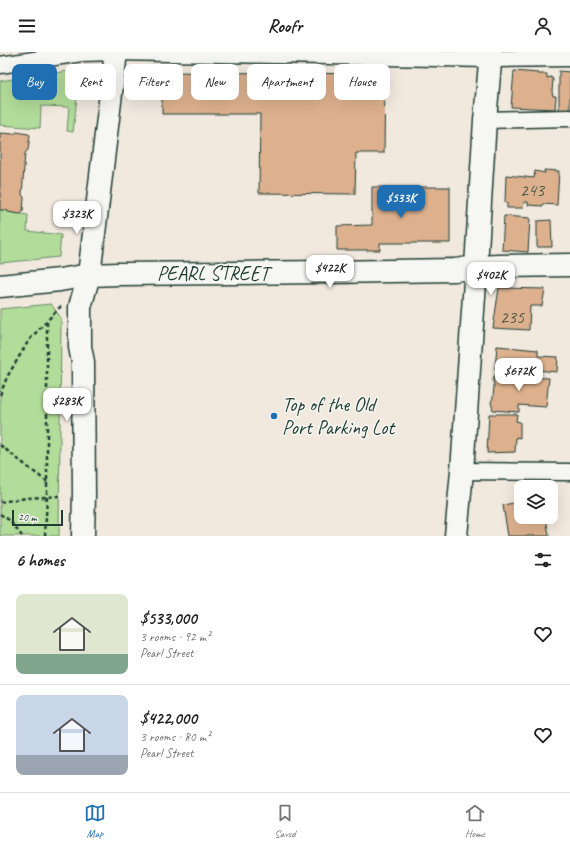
<!DOCTYPE html>
<html lang="en">
<head>
<meta charset="utf-8">
<style>
	body { margin:0; font-family:Caveat,sans-serif; background:#f6f6f6; color:#222; height:100vh; display:flex; flex-direction:column; font-size:15px; white-space:nowrap }
	* { box-sizing:border-box; margin:0 }
	p { font-size:13px; color:#767676 }
	.icon { flex:none; width:22px; height:22px; fill:none; stroke:currentColor; stroke-width:2; stroke-linecap:round; stroke-linejoin:round }
	.map { position:relative; height:484px; overflow:hidden }
	.drawer { display:flex; flex-direction:column; background:#fff; flex:1 }
	.drawer>* { flex:none }
	.guide { position:absolute; left:12px; top:12px; width:546px; height:36px; display:flex; gap:8px }
	.buttons { position:absolute; left:514px; top:428px; display:grid; gap:8px }
	.buttons a { display:grid; place-items:center; width:44px; height:44px; border-radius:8px; background:#fff; box-shadow:0 4px 16px #0002; font-size:20px }
	.scale { position:absolute; left:12px; bottom:10px; width:51px; box-sizing:border-box; padding-left:4px; border:2px solid #1f3d34; border-top:0; font-size:11px; line-height:14px; white-space:nowrap; color:#1f3d34; -webkit-text-stroke:3px #f6f6f2; paint-order:stroke }
	.price { position:absolute; translate:-50% -34px; padding:0 9px; border-radius:8px; background:#fff; color:#222; font-size:13px; line-height:26px; filter:drop-shadow(0 1px 2px #0008) }
	.price::after { content:''; position:absolute; left:50%; top:24px; width:12px; height:9px; margin-left:-6px; background:inherit; clip-path:polygon(0 0,100% 0,50% 100%) }
	.price.active { background:#1f6fb2; color:#fff }
	ul { padding:0; list-style:none }
	li { display:flex; align-items:center; gap:12px; height:100px; padding:0 16px }
	li+li { border-top:1px solid #e0e0e0 }
	li span { display:grid; place-items:center; flex:none; width:112px; height:80px; border-radius:8px; color:#555 }
	li>.icon { margin-inline-start:auto }
	span .icon { width:48px; height:48px; fill:#fffc; stroke-width:1 }
	li b { font-size:17px }
	h2 { display:flex; justify-content:space-between; align-items:center; height:48px; padding:0 16px; font-size:17px }
	.chip { padding:0 14px; border-radius:8px; background:#fff; box-shadow:0 4px 16px #0002; font-size:14px; line-height:36px }
	.chip.active { background:#1f6fb2; color:#fff }
	header { display:flex; justify-content:space-between; align-items:center; height:52px; padding:0 16px; background:#fff; font-size:18px; font-weight:700 }
	.tabs { display:flex; justify-content:space-around; align-items:center; height:56px; border-top:1px solid #e0e0e0; background:#fff; font-size:11px; color:#767676 }
	.tabs a { display:grid; justify-items:center; gap:2px }
	.tabs .active { color:#1f6fb2 }
	.map>svg:first-child { display:block }
	.green { fill:#b2dc99; stroke:#688c66 }
	.building { fill:#ddb18e; stroke:#1f3d34 }
	.lines { fill:none; stroke-linecap:round; stroke-linejoin:round }
	.street-casing { stroke:#1f3d34; stroke-width:19 }
	.secondary-casing { stroke:#1f3d34; stroke-width:25 }
	.path { stroke:#1f3d34; stroke-width:2.5; stroke-dasharray:4 3; stroke-linecap:butt }
	.street { stroke:#f6f6f2; stroke-width:16 }
	.secondary { stroke:#f6f6f2; stroke-width:22 }
	.poi-dot { fill:#1f6fb2; stroke:#f6f6f2; stroke-width:1.5 }
	.labels { text-anchor:middle; dominant-baseline:central; stroke-width:3; stroke-linejoin:round; paint-order:stroke }
	.number-label { font-size:18px; fill:#4e5a4a }
	.street-label { font-size:20px; fill:#1f3d34; stroke:#f6f6f2 }
	.poi-label { font-size:20px; fill:#1f3d34; stroke:#f6f6f2; text-anchor:start }
</style>
</head>
<body>
<header><svg class="icon" aria-label="menu" viewBox="0 0 24 24"><path d="M4 6h16M4 12h16M4 18h16"/></svg>Roofr<svg class="icon" aria-label="person" viewBox="0 0 24 24"><circle cx="12" cy="8" r="4"/><path d="M4 21q1-7 8-7t8 7"/></svg></header>
<div class="map">
<svg width="570" height="484" viewBox="0 0 570 484">
	<rect width="100%" height="100%" fill="#f1e8de"/>
	<filter id="ink" filterUnits="userSpaceOnUse"><feTurbulence type="fractalNoise" baseFrequency=".025" numOctaves="2"/><feDisplacementMap in="SourceGraphic" scale="8" xChannelSelector="R" yChannelSelector="G"/><feConvolveMatrix kernelMatrix="1 2 1 2 8 2 1 2 1" color-interpolation-filters="sRGB"/></filter>
	<g filter="url(#ink)">
		<path class="green" d="M76 18 80 20 73 80 67 79 69 55 41 54 40 76 0 73V29Z
			M0 158H7L8 160 28 163 27 179 61 183 59 205 0 211Z
			M51 252 61 266 59 484H0V257Z"/>
		<path class="building" d="M514 19 538 21V22H547V26L551 25 553 27 552 40 553 44H556L555 57 511 55Z
			M559 19 570 20V58H559Z
			M162 20 385 22 384 101H356L355 142 259 141 260 62H162Z
			M17 80 28 82 30 83 28 98 25 101 22 143 24 145 23 160 20 162 8 160 7 158H0V81L14 82Z
			M544 118 559 119 557 153 543 152V154L528 153V150H524L523 156H507V151H505L506 123 534 126 535 119 545 121Z
			M372 135H450V191H380V198H337V174L372 173Z
			M504 164 530 166 528 200 502 198Z
			M551 168 552 195H537V169Z
			M499 236 545 237 542 254H530L529 278 493 276Z
			M497 294 538 298V304L558 305 557 320 537 318V320L495 317Z
			M499 320 523 323 524 325 549 326 546 355 519 353V360L493 358 491 350 493 346 494 334 493 328 495 323Z
			M489 362H517L516 369 520 370V386L516 385 515 400 487 401Z
			M521 442V465H546L549 484H508L503 453 519 450 518 443Z"/>
		<g class="lines">
			<g class="street-casing">
				<path id="street" d="M0 13 82 1 116 0 490 7 570 6
					M485 68 570 66
					M462 419 570 420"/>
			</g>
			<g class="secondary-casing">
				<path id="secondary" d="M0 234 60 228 89 223 118 222 328 220 455 218 476 215 500 214 570 213
					M83 484 84 442 83 310 80 295V255L89 223 116 0
					M456 484 462 419 476 215 485 68 491 0"/>
			</g>
			<path class="path" d="M0 343 7 325 29 288 61 254
				M0 393 47 430
				M0 450 27 446 61 444
				M0 462 9 468 22 484
				M45 484 47 445V269"/>
			<use href="#street" class="street"/>
			<use href="#secondary" class="secondary"/>
		</g>
	</g>
	<circle class="poi-dot" cx="274" cy="364" r="4"/>
	<g class="labels">
		<g class="number-label">
			<text x="532" y="138">243</text>
			<text x="512" y="265">235</text>
		</g>
		<g class="street-label">
			<text x="213" y="221">PEARL STREET</text>
		</g>
		<g class="poi-label">
			<text x="282" y="352">Top of the Old<tspan x="282" dy="23">Port Parking Lot</tspan></text>
		</g>
	</g>
</svg>
<div class="buttons">
<a><svg class="icon" aria-label="layers" viewBox="0 0 24 24"><path d="M12 4l9 5-9 5-9-5zM3 14l9 5 9-5"/></svg></a>
</div>
<div class="scale">20 m</div>
<b class="price active" style="left:401px;top:167px">$533K</b>
<b class="price" style="left:77px;top:183px">$323K</b>
<b class="price" style="left:330px;top:237px">$422K</b>
<b class="price" style="left:491px;top:244px">$402K</b>
<b class="price" style="left:519px;top:340px">$672K</b>
<b class="price" style="left:67px;top:370px">$283K</b>
<div class="guide">
<a class="chip active">Buy</a>
<a class="chip">Rent</a>
<a class="chip">Filters</a>
<a class="chip">New</a>
<a class="chip">Apartment</a>
<a class="chip">House</a>
</div>
</div>
<section class="drawer">
<h2>6 homes<svg class="icon" aria-label="filters" viewBox="0 0 24 24"><path d="M4 7h16M4 17h16"/><circle cx="9" cy="7" r="2"/><circle cx="15" cy="17" r="2"/></svg></h2>
<ul>
<li><span style="background:linear-gradient(#dfe7d0 75%,#7fa58c 0)"><svg class="icon" aria-label="home" viewBox="0 0 24 24"><path d="M3 11l9-7 9 7M6 9v11h12V9"/></svg></span><div><b>$533,000</b><p>3 rooms · 92 m²</p><p>Pearl Street</p></div><svg class="icon" aria-label="heart" viewBox="0 0 24 24"><path d="M12 20l-8-8c-3-5 5-10 8-4 3-6 11-1 8 4z"/></svg></li>
<li><span style="background:linear-gradient(#c9d6e8 75%,#9aa5b1 0)"><svg class="icon" aria-label="home" viewBox="0 0 24 24"><path d="M3 11l9-7 9 7M6 9v11h12V9"/></svg></span><div><b>$422,000</b><p>3 rooms · 80 m²</p><p>Pearl Street</p></div><svg class="icon" aria-label="heart" viewBox="0 0 24 24"><path d="M12 20l-8-8c-3-5 5-10 8-4 3-6 11-1 8 4z"/></svg></li>
</ul>
</section>
<nav class="tabs">
<a class="active"><svg class="icon" aria-label="map" viewBox="0 0 24 24"><path d="M3 6l6-2 6 2 6-2v14l-6 2-6-2-6 2zM9 4v14M15 6v14"/></svg>Map</a>
<a><svg class="icon" aria-label="saved" viewBox="0 0 24 24"><path d="M7 4h10v16l-5-4-5 4z"/></svg>Saved</a>
<a><svg class="icon" aria-label="home" viewBox="0 0 24 24"><path d="M3 11l9-7 9 7M6 9v11h12V9"/></svg>Home</a>
</nav>
</body>
</html>
